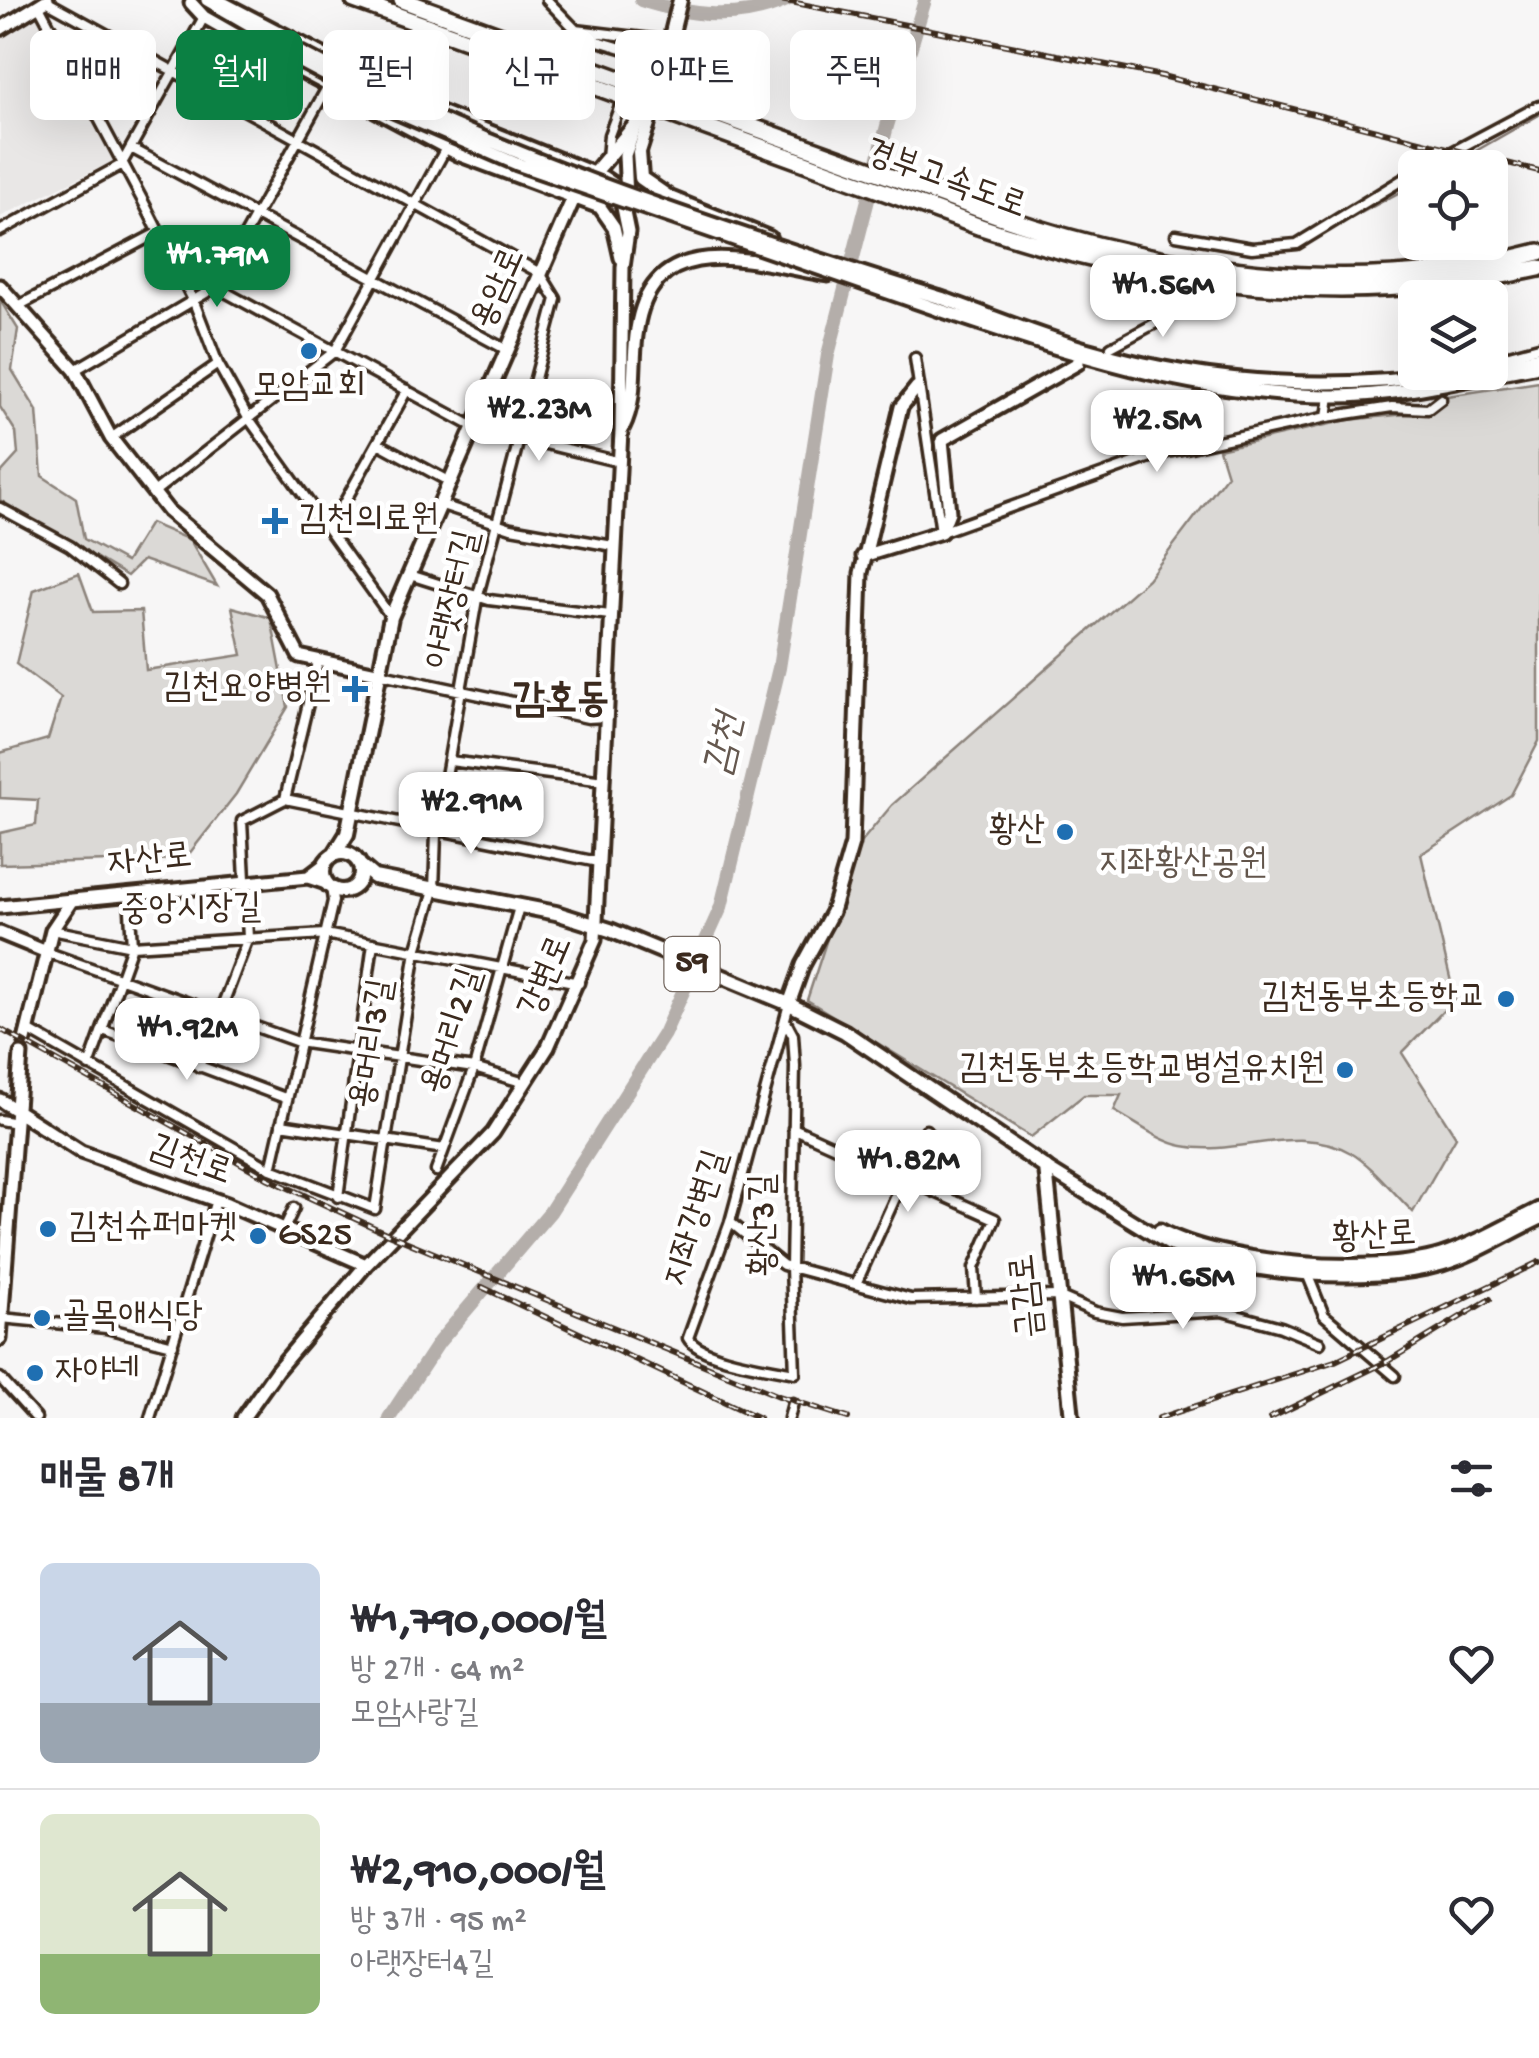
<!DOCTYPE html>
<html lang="ko">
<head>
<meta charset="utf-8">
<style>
	body { margin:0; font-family:"Gochi Hand","Poor Story",sans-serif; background:#f7f7f7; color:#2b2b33; height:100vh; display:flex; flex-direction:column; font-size:38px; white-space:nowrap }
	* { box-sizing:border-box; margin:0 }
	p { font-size:32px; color:#7c7c81 }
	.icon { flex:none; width:55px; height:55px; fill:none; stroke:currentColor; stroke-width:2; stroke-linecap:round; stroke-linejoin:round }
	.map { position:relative; height:1418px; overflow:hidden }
	.sheet { display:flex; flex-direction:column; background:#fff; flex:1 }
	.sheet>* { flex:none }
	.banner { position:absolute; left:30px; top:30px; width:1000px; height:90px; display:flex; gap:20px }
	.tools { position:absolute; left:1398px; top:150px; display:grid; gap:20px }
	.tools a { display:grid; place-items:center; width:110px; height:110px; border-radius:15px; background:#fff; box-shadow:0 10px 40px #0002; font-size:50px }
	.price { position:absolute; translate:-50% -85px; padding:0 22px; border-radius:20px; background:#fff; color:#222; font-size:32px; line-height:65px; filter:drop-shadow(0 2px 5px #0008) }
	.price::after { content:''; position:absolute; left:50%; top:60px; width:30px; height:22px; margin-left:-15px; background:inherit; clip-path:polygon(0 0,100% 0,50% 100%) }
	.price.current { background:#0b8043; color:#fff }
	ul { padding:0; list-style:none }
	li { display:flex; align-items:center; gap:30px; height:250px; padding:0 40px }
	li+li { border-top:2px solid #e1e1e2 }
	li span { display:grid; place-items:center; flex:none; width:280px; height:200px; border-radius:15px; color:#555 }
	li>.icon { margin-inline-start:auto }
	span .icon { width:120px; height:120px; fill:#fffc; stroke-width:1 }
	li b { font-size:42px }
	h2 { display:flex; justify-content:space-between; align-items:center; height:120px; padding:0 40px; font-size:42px }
	.pill { padding:0 35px; border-radius:15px; background:#fff; box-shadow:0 10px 40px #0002; font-size:35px; line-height:90px }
	.pill.current { background:#0b8043; color:#fff }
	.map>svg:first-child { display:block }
	.built { fill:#e9e7e6 }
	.green { fill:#dbd9d6; stroke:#8b827a; stroke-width:2.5 }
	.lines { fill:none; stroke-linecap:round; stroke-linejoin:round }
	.stream { stroke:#847972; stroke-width:2.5 }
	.river { stroke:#b4aeaa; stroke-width:14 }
	.street-tunnel { stroke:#d1cdcb; stroke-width:8; stroke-dasharray:8 4; stroke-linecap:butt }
	.street-casing { stroke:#3b2a1e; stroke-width:15 }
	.secondary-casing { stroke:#3b2a1e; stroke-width:19 }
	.primary-casing { stroke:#3b2a1e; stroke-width:20 }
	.highway-casing { stroke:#3b2a1e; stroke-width:22 }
	.street { stroke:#fff; stroke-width:8 }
	.secondary { stroke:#fff; stroke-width:11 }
	.primary { stroke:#fff; stroke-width:12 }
	.highway { stroke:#fff; stroke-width:15 }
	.rail-casing { stroke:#3b2a1e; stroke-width:6 }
	.rail { stroke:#fff; stroke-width:2.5; stroke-dasharray:8; stroke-linecap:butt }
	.secondary-bridge-casing { stroke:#3b2a1e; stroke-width:19; stroke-linecap:butt }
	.highway-bridge-casing { stroke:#3b2a1e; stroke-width:22; stroke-linecap:butt }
	.secondary-bridge { stroke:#fff; stroke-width:11 }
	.highway-bridge { stroke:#fff; stroke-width:15 }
	.poi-dot { fill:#1f6fb2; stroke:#fff; stroke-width:4 }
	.labels { text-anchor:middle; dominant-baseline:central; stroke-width:9; stroke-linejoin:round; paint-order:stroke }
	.shield { fill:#fff; stroke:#766a62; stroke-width:2.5 }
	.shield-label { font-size:32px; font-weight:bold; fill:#3b2a1e }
	.street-label { font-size:35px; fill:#3b2a1e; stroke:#fff }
	.poi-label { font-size:35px; fill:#3b2a1e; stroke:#fff; text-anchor:start }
	.park-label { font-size:35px; fill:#63564c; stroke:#fff }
	.water-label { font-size:38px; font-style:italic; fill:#65584f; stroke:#fff }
	.quarter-label { font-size:40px; font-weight:bold; fill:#3b2a1e; stroke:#fff }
</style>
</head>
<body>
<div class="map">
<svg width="1539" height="1418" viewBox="0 0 1539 1418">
	<rect width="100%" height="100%" fill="#f7f6f6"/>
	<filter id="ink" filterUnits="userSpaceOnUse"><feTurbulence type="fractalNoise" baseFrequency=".01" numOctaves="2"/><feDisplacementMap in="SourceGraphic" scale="20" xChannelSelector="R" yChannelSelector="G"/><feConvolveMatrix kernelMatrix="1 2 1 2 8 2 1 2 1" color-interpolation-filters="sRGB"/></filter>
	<g filter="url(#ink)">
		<path class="built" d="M38 16 115 160 0 217V38Z"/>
		<path class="green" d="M0 300 18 329 12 370 37 411 42 476 76 498 84 539 126 562 150 523 190 540 217 586 143 560 127 576 0 500V474L18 454 16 432 0 407Z
			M1539 382V741L1511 795 1421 854 1455 999 1402 1053 1456 1137 1413 1212C1394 1194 1373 1166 1351 1153 1299 1122 1238 1157 1183 1146 1160 1142 1135 1122 1114 1111L1121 1095H1084L1031 1137 807 1000 857 847 892 805 1148 579 1227 475 1219 449 1348 420 1435 411 1447 396Z
			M79 573 93 612 141 611 146 670 242 655 232 607 271 618 288 707 236 794 185 859 0 864V833L36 825 38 800 0 798V753L48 739 61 698 16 664 34 590Z"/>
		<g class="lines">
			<path class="stream" d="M1446 168 1539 115
				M1311 240 1415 184"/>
			<path class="river" d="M641 0C691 16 739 22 787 0
				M389 1418 439 1342 550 1212 664 1034 721 907 779 668 828 355 887 126 925 0"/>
			<path class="street-tunnel" d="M1189 266 1196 251
				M294 1208 304 1190"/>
			<g class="street-casing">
				<path id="street" d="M547 0 576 30 591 39 625 49 634 62 628 81
					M39 6 146 207 194 302 218 364 247 416 391 617
					M576 30 669 41
					M131 148 507 350
					M607 158 609 135 624 95
					M1422 168 1539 106
					M0 231 121 165 204 17
					M1176 235 1252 248 1297 244 1415 172
					M216 287 472 426 616 461
					M20 305 159 232
					M1111 347 1167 317 1175 297
					M915 358 941 532 1159 454 1327 417 1330 396
					M1490 360 1539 347
					M75 370 216 287 328 86
					M1327 417 1392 407 1428 409 1441 399
					M111 438 218 364
					M378 443 448 481
					M154 492 335 351 446 148
					M439 504 511 528 613 546
					M0 508 70 546 119 584
					M329 530 407 390
					M410 575 489 600 610 615
					M377 673 588 718 606 717
					M450 761 604 781
					M285 799 318 662
					M52 930 132 946 325 934 579 983
					M49 953 298 1042 474 1068 525 1083
					M785 1020 793 1035 795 1066 791 1267 795 1373C771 1368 699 1359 688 1338L730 1222 789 1004
					M28 1030 271 1169 375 1209 416 951 434 890 436 833 477 599 556 299 540 273 46 1
					M103 1030 285 1098
					M89 1066 132 946 129 894
					M199 1067 248 938 242 821 285 799 598 862
					M0 1120 16 1123
					M281 1124 444 1149
					M793 1128 995 1219 974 1268 976 1298
					M271 1169 333 901 331 887
					M436 1171 474 1068 519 907
					M338 1197 373 943
					M730 1222 783 1265 911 1299 1058 1296 1095 1312 1122 1317 1222 1311 1281 1327 1320 1343
					M284 1229 294 1208
					M1306 1271 1324 1315 1395 1376
					M856 1284 926 1130
					M1 1318 106 1328 173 1345
					M0 1378 36 1418
					M150 1418 216 1200
					M789 1418 793 1403"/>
			</g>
			<g class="secondary-casing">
				<path id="secondary" d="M207 0 273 38
					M217 0 408 99 603 177 619 188 628 232 623 267 621 431 595 940 548 1047 493 1133 366 1265 277 1370 243 1418
					M191 3 204 17 271 55 458 154 600 207 614 227 621 258
					M0 29 47 0
					M627 198 625 155 635 128
					M0 286 75 370 111 438 168 511 267 594 299 656 377 673
					M941 298C992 316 1042 337 1093 351 1213 386 1340 391 1463 372
					M937 309C1065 352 1192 395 1329 396 1400 397 1469 378 1539 366
					M1490 367 1539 357
					M623 427C638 397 631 362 637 329 653 225 757 263 828 275
					M863 556 941 532 949 512 942 440 1078 363
					M308 877 325 864
					M0 907 308 877 326 883
					M0 933 49 953
					M789 1004 803 965 832 912 852 844 861 573 901 407 917 387
					M25 1040 52 930 72 900
					M0 1100 81 1152 227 1204 366 1265
					M1046 1168 1169 1244C1237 1275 1369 1285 1442 1264 1476 1254 1507 1234 1539 1219
					M1160 1230C1221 1264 1373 1276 1441 1255 1475 1244 1507 1225 1539 1209
					M0 1339 21 1054"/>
			</g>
			<g class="primary-casing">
				<path id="primary" d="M653 108 639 152 641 178 670 198 769 238
					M323 872a19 19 0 1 1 38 0a19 19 0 1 1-38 0Z
					M334 855 347 834 391 617 574 197 636 124 661 78 680 0
					M360 865 374 877 556 913 610 930 789 1004 845 1032 1046 1168 1072 1418"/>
			</g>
			<g class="highway-casing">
				<path id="highway" d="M354 0 561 74
					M402 0 570 61
					M982 210C1157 273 1357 300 1539 252
					M978 226C1162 287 1348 309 1539 268"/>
			</g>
			<use href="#street" class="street"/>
			<use href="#secondary" class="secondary"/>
			<use href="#primary" class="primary"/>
			<use href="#highway" class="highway"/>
			<g class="rail-casing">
				<path id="rail" d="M781 0 1162 76 1539 171
					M0 1029 267 1178 388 1234 779 1396 848 1418
					M482 1287 759 1418
					M1159 1418 1335 1361 1539 1262
					M1270 1418 1388 1361 1490 1299"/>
			</g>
			<use href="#rail" class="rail"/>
			<g class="secondary-bridge-casing">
				<path id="secondary-bridge" d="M273 38C485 153 712 226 941 298
					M269 45 391 110 517 164 937 309"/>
			</g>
			<g class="highway-bridge-casing">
				<path id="highway-bridge" d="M570 61 982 210
					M561 74 978 226"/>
			</g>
			<use href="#secondary-bridge" class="secondary-bridge"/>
			<use href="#highway-bridge" class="highway-bridge"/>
		</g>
	</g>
	<g class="poi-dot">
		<circle cx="309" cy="351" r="10"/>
		<path d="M270 506h10v10h10v10h-10v10h-10v-10h-10v-10h10z"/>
		<path d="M350 674h10v10h10v10h-10v10h-10v-10h-10v-10h10z"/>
		<circle cx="1065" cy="832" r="10"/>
		<circle cx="1506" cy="999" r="10"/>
		<circle cx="1345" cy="1070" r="10"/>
		<circle cx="48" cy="1229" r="10"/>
		<circle cx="258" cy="1236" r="10"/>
		<circle cx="42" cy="1318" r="10"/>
		<circle cx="35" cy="1373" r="10"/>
	</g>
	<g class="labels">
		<rect class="shield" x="664.5" y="937" width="55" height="54" rx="8"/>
		<g class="shield-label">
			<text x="692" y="964">59</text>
		</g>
		<g class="street-label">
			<text transform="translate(945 181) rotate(20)">경부고속도로</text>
			<text transform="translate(500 289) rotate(-66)">용암로</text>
			<text transform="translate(455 600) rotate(-77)">아랫장터길</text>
			<text transform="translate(150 862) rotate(-6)">자산로</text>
			<text transform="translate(191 911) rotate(-1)">중앙시장길</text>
			<text transform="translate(548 977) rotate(-67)">강변로</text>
			<text transform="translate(454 1032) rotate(-72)">용머리2길</text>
			<text transform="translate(374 1044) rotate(-81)">용머리3길</text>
			<text transform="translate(190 1162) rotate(20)">김천로</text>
			<text transform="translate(698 1219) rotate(-72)">지좌강변길</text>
			<text transform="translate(765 1225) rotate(-90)">황산3길</text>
			<text transform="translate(1374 1238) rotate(-3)">황산로</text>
			<text transform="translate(1029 1296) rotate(-96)">금감로</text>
		</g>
		<g class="poi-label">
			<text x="309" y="388" text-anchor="middle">모암교회</text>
			<text x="298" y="521">김천의료원</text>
			<text x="332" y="689" text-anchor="end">김천요양병원</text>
			<text x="1045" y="832" text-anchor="end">황산</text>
			<text x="1486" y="999" text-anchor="end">김천동부초등학교</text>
			<text x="1325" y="1070" text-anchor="end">김천동부초등학교병설유치원</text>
			<text x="68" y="1229">김천슈퍼마켓</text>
			<text x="278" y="1236">GS25</text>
			<text x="62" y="1318">골목애식당</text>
			<text x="55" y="1373">자야네</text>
		</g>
		<g class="park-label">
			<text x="1183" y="865">지좌황산공원</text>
		</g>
		<g class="water-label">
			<text transform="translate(727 745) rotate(-77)">감천</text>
		</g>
		<g class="quarter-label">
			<text x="561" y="702">감호동</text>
		</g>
	</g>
</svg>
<div class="tools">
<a><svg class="icon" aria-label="locate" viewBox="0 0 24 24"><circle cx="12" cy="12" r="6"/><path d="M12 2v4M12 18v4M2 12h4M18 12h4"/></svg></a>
<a><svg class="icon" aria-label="layers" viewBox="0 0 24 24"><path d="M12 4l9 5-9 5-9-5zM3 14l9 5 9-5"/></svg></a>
</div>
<b class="price current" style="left:217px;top:310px">₩1.79M</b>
<b class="price" style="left:1163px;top:340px">₩1.56M</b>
<b class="price" style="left:539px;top:464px">₩2.23M</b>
<b class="price" style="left:1157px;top:475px">₩2.5M</b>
<b class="price" style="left:471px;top:857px">₩2.91M</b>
<b class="price" style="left:187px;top:1083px">₩1.92M</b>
<b class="price" style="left:908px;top:1215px">₩1.82M</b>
<b class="price" style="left:1183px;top:1332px">₩1.65M</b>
<div class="banner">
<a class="pill">매매</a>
<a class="pill current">월세</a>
<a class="pill">필터</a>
<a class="pill">신규</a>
<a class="pill">아파트</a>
<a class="pill">주택</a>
</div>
</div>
<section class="sheet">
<h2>매물 8개<svg class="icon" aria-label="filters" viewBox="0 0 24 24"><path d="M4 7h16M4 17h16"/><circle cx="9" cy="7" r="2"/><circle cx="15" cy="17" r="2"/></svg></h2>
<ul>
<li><span style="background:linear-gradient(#c9d6e8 70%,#9aa5b1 0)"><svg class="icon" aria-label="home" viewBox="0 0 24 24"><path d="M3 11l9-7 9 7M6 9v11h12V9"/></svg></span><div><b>₩1,790,000/월</b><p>방 2개 · 64 m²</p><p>모암사랑길</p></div><svg class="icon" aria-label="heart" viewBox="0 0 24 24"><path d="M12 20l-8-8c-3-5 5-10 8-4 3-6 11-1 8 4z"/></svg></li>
<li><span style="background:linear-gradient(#dfe7d0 70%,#8fb573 0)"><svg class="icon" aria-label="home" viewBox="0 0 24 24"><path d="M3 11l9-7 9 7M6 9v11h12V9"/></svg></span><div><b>₩2,910,000/월</b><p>방 3개 · 95 m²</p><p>아랫장터4길</p></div><svg class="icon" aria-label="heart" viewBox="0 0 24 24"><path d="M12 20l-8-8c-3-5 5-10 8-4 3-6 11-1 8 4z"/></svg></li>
</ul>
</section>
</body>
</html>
